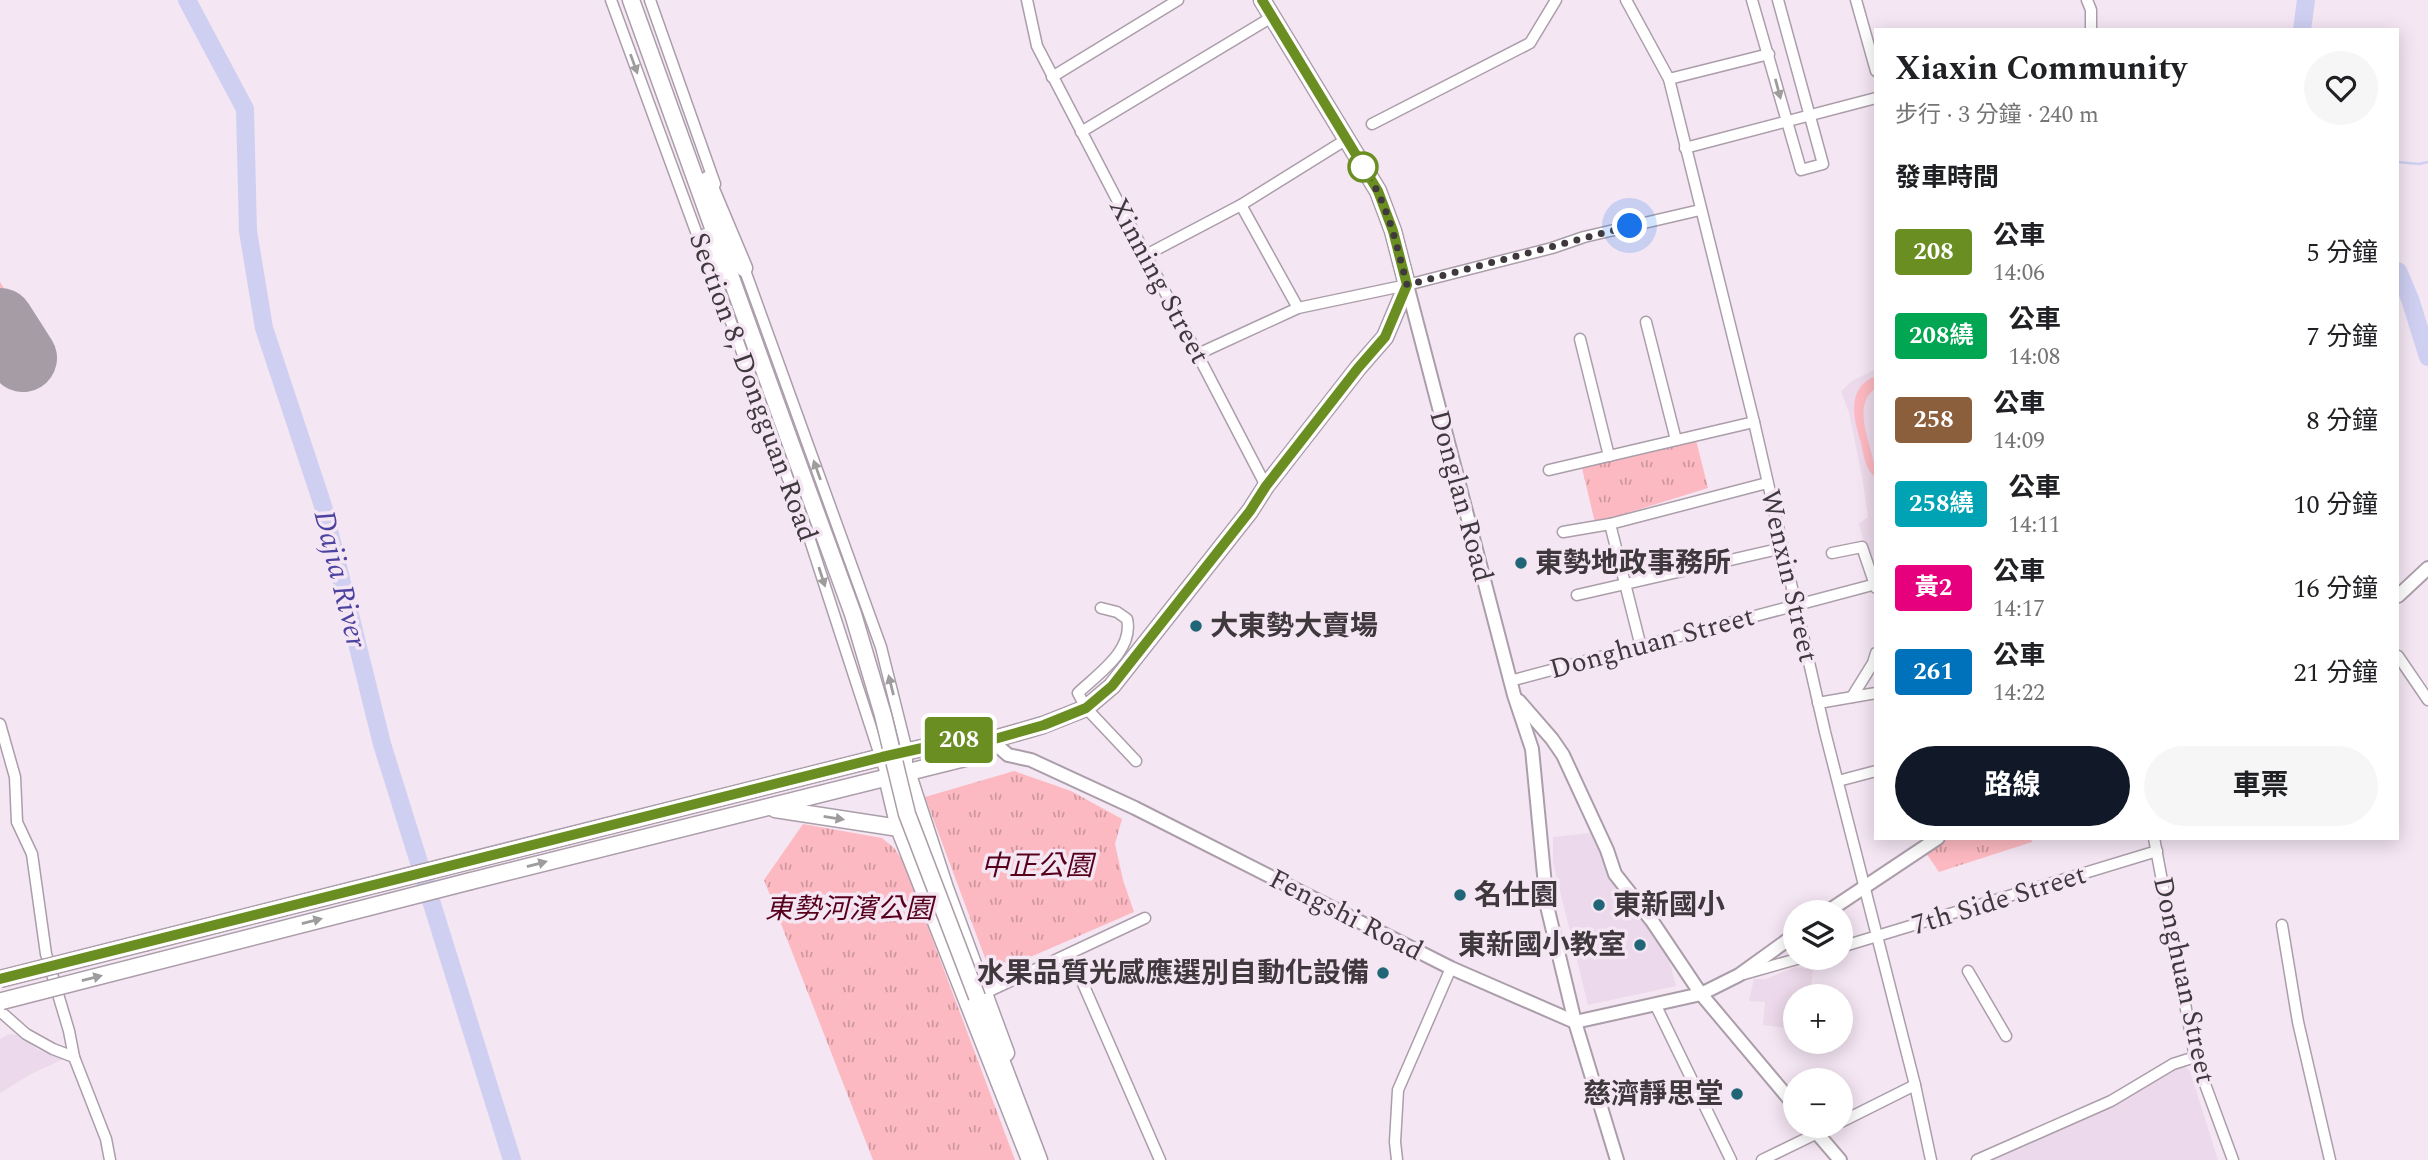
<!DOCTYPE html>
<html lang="zh-TW">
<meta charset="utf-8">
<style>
:root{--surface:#fff;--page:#f6f6f6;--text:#202124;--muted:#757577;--accent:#111827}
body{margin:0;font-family:Spectral,"Noto Sans TC",serif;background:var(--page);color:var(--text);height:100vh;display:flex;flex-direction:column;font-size:26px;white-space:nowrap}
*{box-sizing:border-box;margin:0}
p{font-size:23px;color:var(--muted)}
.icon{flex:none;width:38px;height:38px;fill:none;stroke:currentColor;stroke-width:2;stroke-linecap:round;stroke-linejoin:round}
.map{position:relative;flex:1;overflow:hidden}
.details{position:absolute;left:1874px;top:28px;width:525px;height:812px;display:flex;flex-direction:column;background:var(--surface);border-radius:0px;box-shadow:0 4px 18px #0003}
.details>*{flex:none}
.badge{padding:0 14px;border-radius:5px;font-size:24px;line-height:46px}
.controls{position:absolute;left:1783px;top:900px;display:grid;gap:14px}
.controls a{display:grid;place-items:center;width:70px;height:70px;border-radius:50%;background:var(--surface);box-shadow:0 4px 18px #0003;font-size:35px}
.you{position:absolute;width:35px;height:35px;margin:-18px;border:5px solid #fff;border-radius:50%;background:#1a73e8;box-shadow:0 0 0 10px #1a73e833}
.map>.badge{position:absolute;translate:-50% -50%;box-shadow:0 0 0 4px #fff}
h2{padding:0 21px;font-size:26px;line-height:63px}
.round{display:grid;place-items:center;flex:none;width:74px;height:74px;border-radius:37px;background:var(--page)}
.headline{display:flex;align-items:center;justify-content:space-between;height:119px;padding:0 21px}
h1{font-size:33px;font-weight:700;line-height:52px}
.cta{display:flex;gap:14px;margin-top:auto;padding:14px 21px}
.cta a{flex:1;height:80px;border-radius:42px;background:var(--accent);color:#fff;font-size:28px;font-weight:700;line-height:80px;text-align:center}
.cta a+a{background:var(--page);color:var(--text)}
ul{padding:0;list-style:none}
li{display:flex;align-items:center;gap:21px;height:84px;padding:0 21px}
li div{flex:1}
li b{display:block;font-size:26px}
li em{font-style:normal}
li .badge{min-width:77px;font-weight:700;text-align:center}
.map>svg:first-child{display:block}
.built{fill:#ecd9eb}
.grass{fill:#fdb9c1}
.park{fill:url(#park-tufts)}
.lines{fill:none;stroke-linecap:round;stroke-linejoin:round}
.stream{stroke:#cecff1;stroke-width:2.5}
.river{stroke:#cecff1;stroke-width:18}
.runway{stroke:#a69ca5;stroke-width:68}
.minor-casing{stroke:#ab9eaa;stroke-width:13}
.tertiary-casing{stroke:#ab9eaa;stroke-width:16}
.primary-casing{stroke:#ab9eaa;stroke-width:19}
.trunk-casing{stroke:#ab9eaa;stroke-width:19}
.minor{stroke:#fff;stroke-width:10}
.tertiary{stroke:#fff;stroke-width:12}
.primary{stroke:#fff;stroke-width:16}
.trunk{stroke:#fff;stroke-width:16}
.primary-bridge-casing{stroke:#ab9eaa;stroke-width:19;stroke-linecap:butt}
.trunk-bridge-casing{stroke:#ab9eaa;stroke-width:19;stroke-linecap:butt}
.primary-bridge{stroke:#fff;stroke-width:16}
.trunk-bridge{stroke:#fff;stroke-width:16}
.oneway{fill:#9f9c9e}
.line-casing{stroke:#fff;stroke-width:16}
.line{stroke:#6b8e23;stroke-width:10}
.walk{stroke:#3f393e;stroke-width:7;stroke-dasharray:0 12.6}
.stop-dot{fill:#fff;stroke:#6b8e23;stroke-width:3.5}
.poi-dot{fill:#216677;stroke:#f4e6f3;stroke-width:2.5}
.labels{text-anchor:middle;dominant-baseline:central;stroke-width:7;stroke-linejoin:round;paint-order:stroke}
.street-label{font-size:28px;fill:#3f393e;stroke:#f4e6f3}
.poi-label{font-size:28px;font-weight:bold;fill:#3f393e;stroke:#f4e6f3;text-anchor:start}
.park-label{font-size:28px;font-style:italic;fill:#57001c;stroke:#f4e6f3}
.water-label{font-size:30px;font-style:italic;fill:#4c43a0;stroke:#f4e6f3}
</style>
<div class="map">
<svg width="2428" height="1160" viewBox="0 0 2428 1160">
<defs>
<pattern id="park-tufts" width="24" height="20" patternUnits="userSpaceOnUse" patternTransform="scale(1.75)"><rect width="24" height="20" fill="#fdb9c1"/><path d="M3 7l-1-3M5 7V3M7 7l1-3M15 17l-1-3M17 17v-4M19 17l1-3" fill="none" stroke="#ce979e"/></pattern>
</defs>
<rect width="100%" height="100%" fill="#f4e6f3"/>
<g class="built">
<path d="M1876,369V576L1874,577L1859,524L1868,517L1862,476L1849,413L1841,391L1852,381Z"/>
<path d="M1590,833L1620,887L1650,923L1668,956L1676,986L1588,1005L1553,862V837Z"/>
<path d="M1795,967L1813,970L1810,996H1796L1795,1029L1763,1025L1765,1002L1749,1001L1754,979H1766Z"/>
<path d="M9,1034L19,1035L38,1050L64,1059L31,1074L0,1093V1039Z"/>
<path d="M2184,1066L2190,1071L2218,1160H1986L2174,1068Z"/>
</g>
<g class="grass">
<path d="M0,282L44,353L0,377Z"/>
<path d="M1876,376V388C1848,406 1876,451 1876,478C1865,469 1864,457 1861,443C1854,419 1845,388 1876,376Z"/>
</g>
<g class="park">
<path d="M1696,440L1708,488L1595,523L1582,468Z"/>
<path d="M1014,771L1071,791L1122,819L1115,844L1123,880L1134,912L991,974L925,797Z"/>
<path d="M803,824L882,838L894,848L904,863L1015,1160H873L764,880Z"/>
<path d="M1949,838H2031L2032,842L1939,872L1926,853Z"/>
</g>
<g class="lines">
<path class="stream" d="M2398,162L2419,164L2428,162"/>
<g class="river">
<path d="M187,0L245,109L248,231L264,328L323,506L382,744L512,1160"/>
<path d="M2302,30L2306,0"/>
<path d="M2398,271L2410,299L2428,357"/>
</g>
<path class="runway" d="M0,322L23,358"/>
<defs>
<g id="minor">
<path d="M611,0L702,248"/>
<path d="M650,0L715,184"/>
<path d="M1027,0L1037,46L1266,486"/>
<path d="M1626,0L1669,79L1754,422L1825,732L1915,1085L1931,1160"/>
<path d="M1752,0L1801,170L1823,164L1778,0"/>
<path d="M1856,0L1876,71"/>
<path d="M2087,0L2091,10V30"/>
<path d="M1052,77L1178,0"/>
<path d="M1669,79L1769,54"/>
<path d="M1372,124L1530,43L1556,0"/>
<path d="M1081,132L1272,17"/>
<path d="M1685,148L1876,98"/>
<path d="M1241,205L1298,308"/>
<path d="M1146,255L1241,205L1347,139"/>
<path d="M743,265L881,647L907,751V772"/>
<path d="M715,278L807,531L887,777"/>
<path d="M1646,322L1676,440"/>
<path d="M1580,339L1609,456"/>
<path d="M1198,354L1298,308L1407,285L1552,248L1584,237L1700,210"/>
<path d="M1549,470L1754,422"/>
<path d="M1610,524L1641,647"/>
<path d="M1563,532L1610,524L1767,483"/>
<path d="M1832,553L1862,547L1876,588"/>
<path d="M1577,595L1783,548"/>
<path d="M1101,608L1117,612L1127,619C1134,650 1099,673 1078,693L1086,708L1136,761"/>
<path d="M2398,656L2428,700"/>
<path d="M1510,681L1876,584"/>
<path d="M1852,697L1873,663L1876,653"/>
<path d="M1818,703L1876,693"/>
<path d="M0,724L15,777L17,822L32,854L46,954L69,1031L74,1057"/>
<path d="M1838,781L1876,771"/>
<path d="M2154,838L2195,1057L2233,1160"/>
<path d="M2282,925L2298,1022L2330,1160"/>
<path d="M1841,947L2157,851"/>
<path d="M1070,954L1160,1160"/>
<path d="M1968,971L2006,1036"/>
<path d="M1744,974L1804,957"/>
<path d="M985,993L1145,918"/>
<path d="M1656,1006L1731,1160"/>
<path d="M0,1011L26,1034L53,1049L74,1057L106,1139L110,1160"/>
<path d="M1841,1122L1915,1085"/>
<path d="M1397,1160L1395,1142L1398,1090L1451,968"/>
<path d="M1762,1160L1834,1125"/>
<path d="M1977,1160L2111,1101L2173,1064L2195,1057"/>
</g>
<g id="tertiary">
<path d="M1407,285L1514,695L1532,749L1547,906L1575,1022L1617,1160"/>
<path d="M2398,596L2428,568"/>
<path d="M1519,701L1552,739L1563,755L1607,850L1615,874L1652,921L1701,994L1796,1107"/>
<path d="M991,740L1008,755L1031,760L1135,808L1451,968L1575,1022"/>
<path d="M1827,912L1938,838"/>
<path d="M1575,1022L1701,994L1739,975L1796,934"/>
<path d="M1810,1125L1840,1160"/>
</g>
<g id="primary">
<path d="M907,772L945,888L1006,1053"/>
<path d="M887,777L899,828L1030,1160"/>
<path d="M775,809L899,828"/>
<path d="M471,881L965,758L991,740"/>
<path d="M147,942L882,757L958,740H991L1043,725L1086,708L1112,686L1250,511L1266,486L1358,368L1385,337L1407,285L1393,231L1378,191L1262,0"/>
</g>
<g id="trunk">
<path d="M631,0L788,436"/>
<path d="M707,180L744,268"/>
<path d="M706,237L711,253L716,282"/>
<path d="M977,997L1039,1160"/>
</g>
</defs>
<use href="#minor" class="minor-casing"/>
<use href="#tertiary" class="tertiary-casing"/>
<use href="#primary" class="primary-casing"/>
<use href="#trunk" class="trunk-casing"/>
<use href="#minor" class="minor"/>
<use href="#tertiary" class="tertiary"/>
<use href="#primary" class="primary"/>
<use href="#trunk" class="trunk"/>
<defs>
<g id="primary-bridge">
<path d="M0,979L147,942"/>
<path d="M2,1001L471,881"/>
</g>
<path id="trunk-bridge" d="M788,436L853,614L883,715L907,814L977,997"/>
</defs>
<use href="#primary-bridge" class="primary-bridge-casing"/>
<use href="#trunk-bridge" class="trunk-bridge-casing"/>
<use href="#primary-bridge" class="primary-bridge"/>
<use href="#trunk-bridge" class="trunk-bridge"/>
</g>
<defs><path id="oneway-solid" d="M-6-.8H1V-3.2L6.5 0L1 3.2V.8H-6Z" transform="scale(1.75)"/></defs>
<g class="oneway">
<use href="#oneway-solid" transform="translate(634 64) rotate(70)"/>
<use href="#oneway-solid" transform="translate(1778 89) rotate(75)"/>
<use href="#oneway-solid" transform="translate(817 470) rotate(-110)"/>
<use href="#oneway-solid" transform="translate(822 577) rotate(72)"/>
<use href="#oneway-solid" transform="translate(891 685) rotate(-104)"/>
<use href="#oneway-solid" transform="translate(834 818) rotate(9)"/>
<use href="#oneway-solid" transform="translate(537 864) rotate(-15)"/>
<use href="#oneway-solid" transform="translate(312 921) rotate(-14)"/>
<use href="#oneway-solid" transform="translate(92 978) rotate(-14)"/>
</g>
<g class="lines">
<defs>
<path id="line" d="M0,979L882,757L958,740H991L1044,725L1086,708L1112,686L1250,511L1266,486L1358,368L1385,337L1407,285L1393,231L1378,191L1262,0"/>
</defs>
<use href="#line" class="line-casing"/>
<use href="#line" class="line"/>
<path class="walk" d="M1363,167C1388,203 1396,243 1407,285L1630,226"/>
</g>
<circle class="stop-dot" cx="1363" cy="167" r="14"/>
<g class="poi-dot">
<circle cx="1521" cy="563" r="7"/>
<circle cx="1196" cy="626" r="7"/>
<circle cx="1460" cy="895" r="7"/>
<circle cx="1599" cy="905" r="7"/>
<circle cx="1640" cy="945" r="7"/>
<circle cx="1383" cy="973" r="7"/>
<circle cx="1737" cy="1094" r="7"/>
</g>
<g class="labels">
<g class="street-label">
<text transform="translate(1159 281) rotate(62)">Xinning Street</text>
<text transform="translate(753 387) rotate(70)">Section 8, Dongguan Road</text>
<text transform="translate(1461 496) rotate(75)">Donglan Road</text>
<text transform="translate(1789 576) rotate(77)">Wenxin Street</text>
<text transform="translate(1652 643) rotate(-15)">Donghuan Street</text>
<text transform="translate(1999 900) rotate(-17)">7th Side Street</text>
<text transform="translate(1346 915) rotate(27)">Fengshi Road</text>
<text transform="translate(2184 980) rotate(78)">Donghuan Street</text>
</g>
<g class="poi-label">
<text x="1535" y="563">東勢地政事務所</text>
<text x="1210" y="626">大東勢大賣場</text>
<text x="1474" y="895">名仕園</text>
<text x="1613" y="905">東新國小</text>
<text x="1626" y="945" text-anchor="end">東新國小教室</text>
<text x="1369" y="973" text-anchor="end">水果品質光感應選別自動化設備</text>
<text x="1723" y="1094" text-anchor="end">慈濟靜思堂</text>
</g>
<g class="park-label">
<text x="1037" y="866">中正公園</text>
<text x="849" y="909">東勢河濱公園</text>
</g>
<g class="water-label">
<text transform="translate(340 579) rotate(76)">Dajia River</text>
</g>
</g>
</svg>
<div class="controls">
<a><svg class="icon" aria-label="layers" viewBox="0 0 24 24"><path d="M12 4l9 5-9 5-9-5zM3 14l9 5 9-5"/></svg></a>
<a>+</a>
<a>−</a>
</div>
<div class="you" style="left:1630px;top:226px"></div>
<b class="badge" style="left:959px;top:740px;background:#6b8e23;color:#fff">208</b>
<section class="details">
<div class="headline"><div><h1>Xiaxin Community</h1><p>步行 · 3 分鐘 · 240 m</p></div><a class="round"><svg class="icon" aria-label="heart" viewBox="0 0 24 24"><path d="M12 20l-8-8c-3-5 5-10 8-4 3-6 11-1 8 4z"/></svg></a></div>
<h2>發車時間</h2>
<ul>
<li><span class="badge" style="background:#6b8e23;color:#fff">208</span><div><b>公車</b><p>14:06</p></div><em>5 分鐘</em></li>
<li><span class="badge" style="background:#00a651;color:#fff">208繞</span><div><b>公車</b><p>14:08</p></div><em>7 分鐘</em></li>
<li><span class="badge" style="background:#8b5e3c;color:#fff">258</span><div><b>公車</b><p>14:09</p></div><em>8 分鐘</em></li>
<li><span class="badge" style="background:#00a3b4;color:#fff">258繞</span><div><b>公車</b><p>14:11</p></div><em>10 分鐘</em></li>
<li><span class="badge" style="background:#e6007e;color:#fff">黃2</span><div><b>公車</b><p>14:17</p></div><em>16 分鐘</em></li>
<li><span class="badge" style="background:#0072bc;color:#fff">261</span><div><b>公車</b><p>14:22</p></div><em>21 分鐘</em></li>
</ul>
<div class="cta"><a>路線</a><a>車票</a></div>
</section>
</div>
